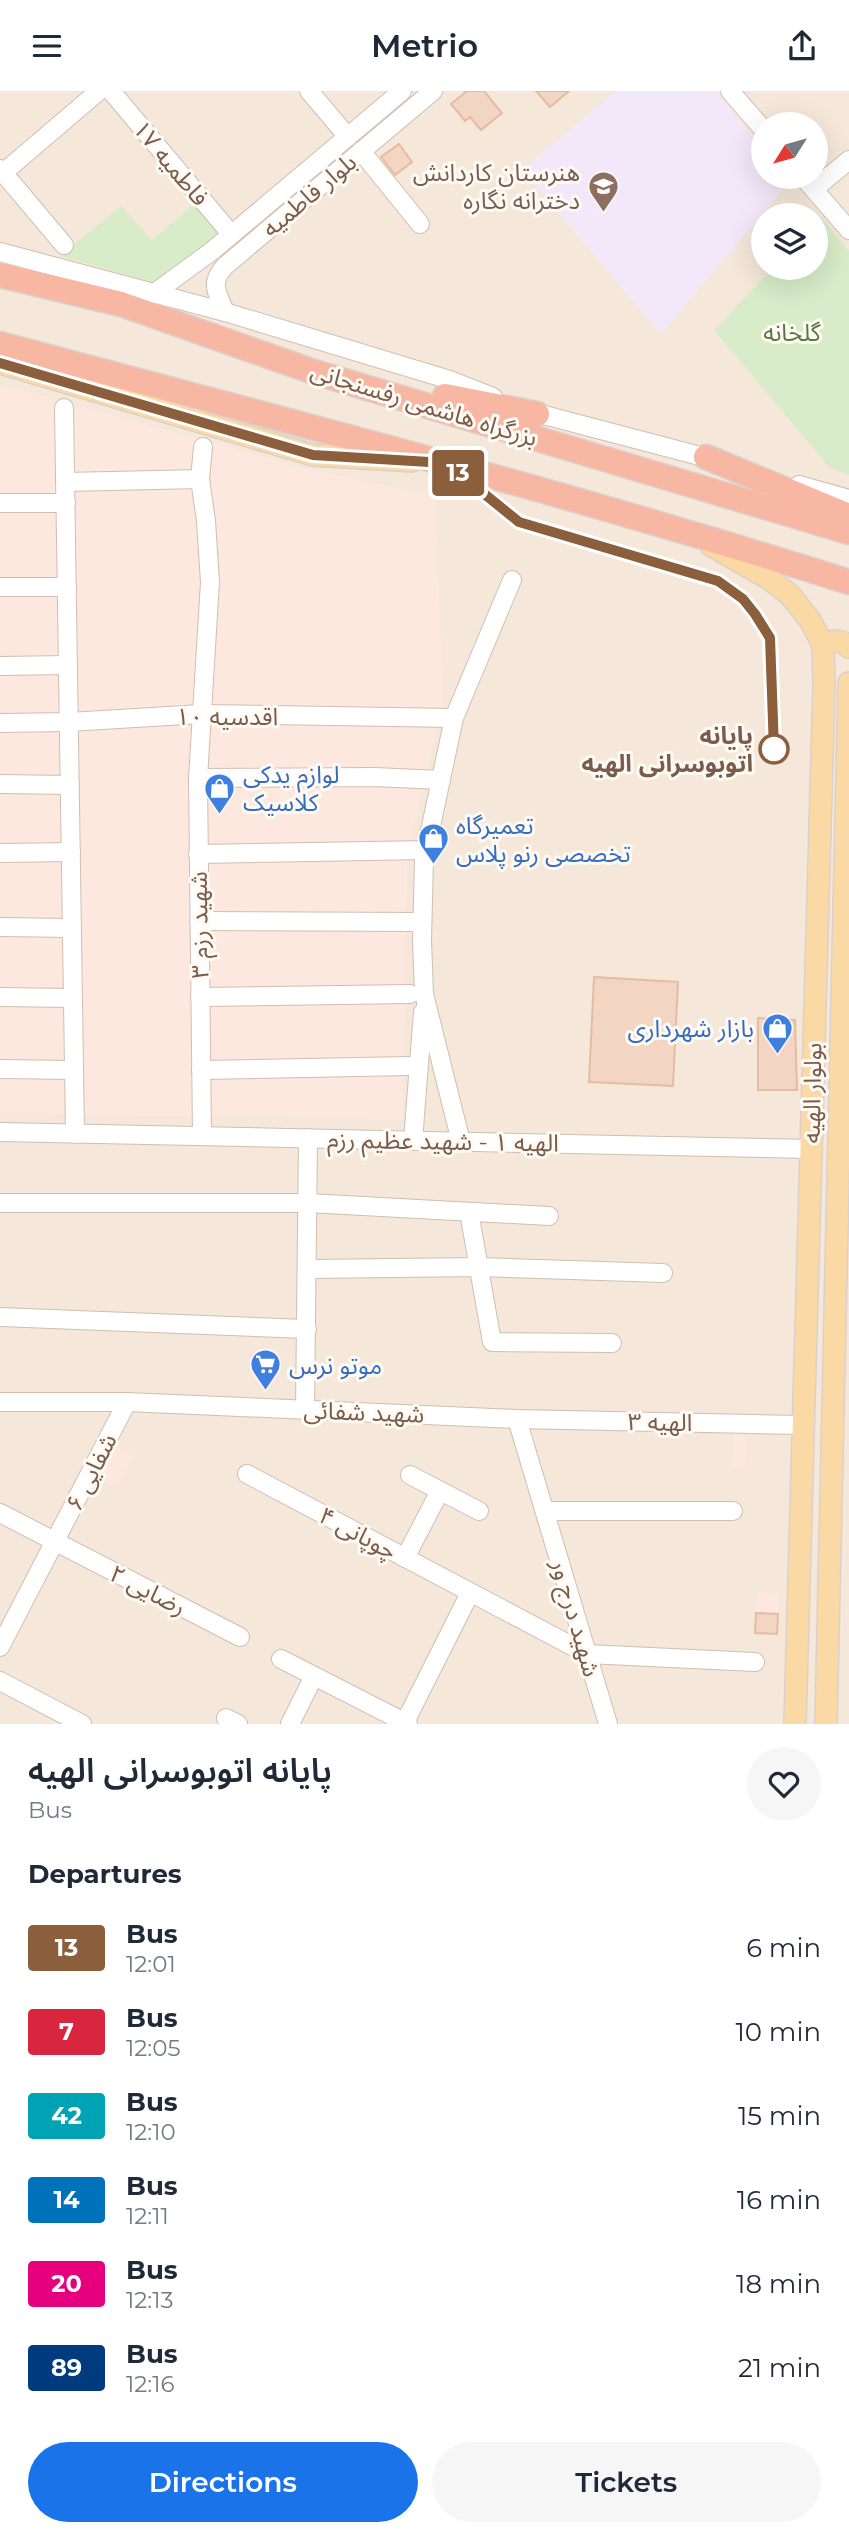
<!DOCTYPE html>
<meta charset="utf-8">
<style>
:root{--surface:#fff;--page:#f6f6f7;--text:#1f2937;--muted:#747a83;--accent:#1a73e8}
body{margin:0;font-family:Montserrat,"Noto Sans Arabic",sans-serif;background:var(--page);color:var(--text);height:100vh;display:flex;flex-direction:column;font-size:26px;white-space:nowrap}
*{box-sizing:border-box;margin:0}
p{font-size:23px;color:var(--muted)}
.icon{flex:none;width:38px;height:38px;fill:none;stroke:currentColor;stroke-width:2;stroke-linecap:round;stroke-linejoin:round}
.map{position:relative;height:1633px;overflow:hidden}
.details{display:flex;flex-direction:column;background:var(--surface);flex:1}
.details>*{flex:none}
.badge{padding:0 14px;border-radius:5px;font-size:24px;line-height:46px}
.needle{width:46px;rotate:233deg}
.tools{position:absolute;left:751px;top:21px;display:grid;gap:14px}
.tools a{display:grid;place-items:center;width:77px;height:77px;border-radius:50%;background:var(--surface);box-shadow:0 7px 28px #0002;font-size:35px}
.map>.badge{position:absolute;translate:-50% -50%;box-shadow:0 0 0 4px #fff}
h2{padding:0 28px;font-size:26px;line-height:63px}
.round{display:grid;place-items:center;flex:none;width:74px;height:74px;border-radius:37px;background:var(--page)}
.head{display:flex;align-items:center;justify-content:space-between;height:119px;padding:0 28px}
h1{font-size:33px;font-weight:600;line-height:52px}
.action{display:flex;gap:14px;margin-top:auto;padding:14px 28px}
.action a{flex:1;height:80px;border-radius:42px;background:var(--accent);color:#fff;font-size:28px;font-weight:600;line-height:80px;text-align:center}
.action a+a{background:var(--page);color:var(--text)}
ul{padding:0;list-style:none}
li{display:flex;align-items:center;gap:21px;height:84px;padding:0 28px}
li div{flex:1}
li b{display:block;font-size:26px}
li em{font-style:normal}
li .badge{min-width:77px;font-weight:700;text-align:center}
header{display:flex;justify-content:space-between;align-items:center;height:91px;padding:0 28px;background:var(--surface);font-size:32px;font-weight:600}
.map>svg:first-child{display:block}
.residential{fill:#f5e8da;fill-rule:evenodd}
.commercial{fill:#fde8e0}
.education{fill:#f3e8fa}
.green{fill:#d8ecc9}
.building{fill:#f3d5c3;stroke:#e6bba3;stroke-width:2}
.lines{fill:none;stroke-linecap:round;stroke-linejoin:round}
.minor-casing{stroke:#d1beb0;stroke-width:20}
.major-casing{stroke:#dad1cd;stroke-width:24}
.highway-casing{stroke:#dad1cd;stroke-width:27}
.minor{stroke:#fff;stroke-width:18}
.major{stroke:#fbd9a5;stroke-width:21}
.highway{stroke:#f7b7a3;stroke-width:24}
.line-casing{stroke:#fff;stroke-width:16}
.line{stroke:#8b5e3c;stroke-width:10}
.stop-dot{fill:#fff;stroke:#8b5e3c;stroke-width:3.5}
.labels{text-anchor:middle;dominant-baseline:central;stroke-width:6;stroke-linejoin:round;paint-order:stroke}
.street-label{font-size:24px;fill:#7a5c4d;stroke:#fffaf3}
.education-label{font-size:24px;fill:#785e54;stroke:#fffaf3;text-anchor:end}
.park-label{font-size:24px;fill:#537a41;stroke:#fffaf3}
.stop-label{font-size:24px;font-weight:bold;fill:#7a5c4d;stroke:#fffaf3;text-anchor:end}
.shop-label{font-size:24px;fill:#366cbe;stroke:#fffaf3;text-anchor:start}
</style>
<header><svg class="icon" aria-label="menu" viewBox="0 0 24 24"><path d="M4 6h16M4 12h16M4 18h16"/></svg>Metrio<svg class="icon" aria-label="share" viewBox="0 0 24 24"><path d="M12 15V3M7 8l5-5 5 5M5 13v7h14v-7"/></svg></header>
<div class="map">
<svg width="849" height="1633" viewBox="0 0 849 1633">
<rect width="100%" height="100%" fill="#fdf6ec"/>
<path class="residential" d="M0,0H849V1633H0ZM763,33H816V86H763ZM763,124H816V177H763Z"/>
<g class="commercial">
<path d="M0,293L304,377L435,405L443,612L407,764L403,1029L0,1022Z"/>
<path d="M734,1343L747,1345L745,1376L742,1378L732,1377Z"/>
<path d="M113,1354L133,1364L117,1396L97,1387Z"/>
<path d="M757,1501L778,1502V1523L756,1522Z"/>
</g>
<path class="education" d="M616,0H715L763,58V86H785L789,91L661,243L522,79Z"/>
<g class="green">
<path d="M195,113L219,143L155,192L60,165L121,115L152,149Z"/>
<path d="M821,126L849,160V384L830,377L714,239L773,177H816V132Z"/>
</g>
<g class="building">
<path d="M467,0H484L502,22L481,39L470,26L465,30L451,13Z"/>
<path d="M536,0H569L550,16Z"/>
<path d="M399,53L412,71L395,84L381,66Z"/>
<path d="M594,886L678,891L673,995L589,991Z"/>
<path d="M758,927L795,929L797,999H758Z"/>
<path d="M756,1522L778,1523L777,1543L755,1542Z"/>
</g>
<g class="lines">
<defs>
<g id="minor">
<path d="M111,0L231,143"/>
<path d="M309,0L348,46"/>
<path d="M730,0L763,38"/>
<path d="M361,60L420,133"/>
<path d="M0,78L64,154"/>
<path d="M3,82L99,0"/>
<path d="M803,86L849,139"/>
<path d="M814,98L849,69"/>
<path d="M0,161L225,221L450,289L493,306"/>
<path d="M153,203L212,160L402,0"/>
<path d="M225,221C217,201 209,193 225,175L433,0"/>
<path d="M64,317L75,1043"/>
<path d="M529,320L715,369"/>
<path d="M65,391L200,388"/>
<path d="M799,394L849,408"/>
<path d="M0,412H66"/>
<path d="M0,496H67"/>
<path d="M0,575L68,574"/>
<path d="M0,632L69,631L201,623L454,627"/>
<path d="M198,687L374,686L441,689"/>
<path d="M0,693L70,694"/>
<path d="M0,762L71,761"/>
<path d="M198,763L426,759"/>
<path d="M199,830L422,831"/>
<path d="M0,836L72,837"/>
<path d="M0,906L73,907"/>
<path d="M200,906L410,903"/>
<path d="M0,978L74,979"/>
<path d="M201,979L409,975"/>
<path d="M0,1041L811,1058"/>
<path d="M202,1045L198,687L210,491L206,430L200,388L203,356"/>
<path d="M413,1050L423,921"/>
<path d="M461,1051L424,903L422,849L424,768L454,627L512,489"/>
<path d="M0,1112H308L549,1125"/>
<path d="M469,1121L492,1251L612,1252"/>
<path d="M307,1178L479,1176L663,1182"/>
<path d="M0,1226L307,1238"/>
<path d="M0,1311H127L517,1328L802,1334"/>
<path d="M305,1319L308,1047"/>
<path d="M517,1328L608,1633"/>
<path d="M247,1383L587,1563L755,1571"/>
<path d="M410,1384L479,1420"/>
<path d="M545,1420H733"/>
<path d="M0,1422L240,1546"/>
<path d="M405,1467L440,1400"/>
<path d="M0,1556L127,1311"/>
<path d="M281,1568L408,1633"/>
<path d="M0,1590L82,1633"/>
<path d="M226,1627L238,1633"/>
<path d="M290,1633L314,1585"/>
<path d="M404,1633L470,1502"/>
</g>
<g id="major">
<path d="M0,272L313,364L412,370"/>
<path d="M712,455L768,487L789,503L810,529L823,554L824,594L795,1633"/>
<path d="M823,554C832,549 841,548 849,556"/>
<path d="M826,1633L849,592"/>
</g>
<g id="highway">
<path d="M0,184L121,213L314,281L849,441"/>
<path d="M0,253C284,329 569,402 849,491"/>
<path d="M445,305L537,323"/>
<path d="M706,366L849,425"/>
</g>
</defs>
<use href="#minor" class="minor-casing"/>
<use href="#major" class="major-casing"/>
<use href="#highway" class="highway-casing"/>
<use href="#minor" class="minor"/>
<use href="#major" class="major"/>
<use href="#highway" class="highway"/>
</g>
<g class="lines">
<defs>
<path id="line" d="M0,272L313,364L446,372L519,431L718,490L743,508L755,523L770,547L774,658"/>
</defs>
<use href="#line" class="line-casing"/>
<use href="#line" class="line"/>
</g>
<defs>
<symbol id="school-pin" viewBox="-11 -11 22 30"><path d="M0 17L-7.5 6A9.5 9.5 0 1 1 7.5 6Z" fill="#8d6e63" stroke="#fffaf3"/><path d="M0-5L7-2L0 1L-7-2ZM-4 1L0 2.5L4 1V4Q0 6-4 4Z" fill="#fff"/></symbol>
<symbol id="shop-pin" viewBox="-11 -11 22 30"><path d="M0 17L-7.5 6A9.5 9.5 0 1 1 7.5 6Z" fill="#3f7fe0" stroke="#fffaf3"/><path d="M-5-2.5h2.3a2.7 3.5 0 0 1 5.4 0H5L5.5 6h-11ZM-1.5-2.5h3a1.5 2.3 0 0 0-3 0Z" fill="#fff"/></symbol>
<symbol id="supermarket-pin" viewBox="-11 -11 22 30"><path d="M0 17L-7.5 6A9.5 9.5 0 1 1 7.5 6Z" fill="#3f7fe0" stroke="#fffaf3"/><path d="M-6-5.5h2.5l.6 2H6L4.5 2H-2.5L-4.4-4H-6ZM-1.5 3.2a1.3 1.3 0 1 0 .1 0ZM3 3.2a1.3 1.3 0 1 0 .1 0Z" fill="#fff"/></symbol>
</defs>
<g fill-rule="evenodd">
<use href="#school-pin" x="586" y="78" width="35" height="47"/>
<use href="#shop-pin" x="202" y="680" width="35" height="47"/>
<use href="#shop-pin" x="416" y="730" width="35" height="47"/>
<use href="#shop-pin" x="760" y="920" width="35" height="47"/>
<use href="#supermarket-pin" x="248" y="1256" width="35" height="47"/>
</g>
<circle class="stop-dot" cx="774" cy="658" r="14"/>
<g class="labels">
<g class="street-label">
<text transform="translate(171 72) rotate(50)">فاطمیه ۱۷</text>
<text transform="translate(309 104) rotate(-40)">بلوار فاطمیه</text>
<text transform="translate(424 313) rotate(17)">بزرگراه هاشمی رفسنجانی</text>
<text x="227" y="625">اقدسیه ۱۰</text>
<text transform="translate(199 834) rotate(-91)">شهید رزم ۳</text>
<text transform="translate(812 1002) rotate(-89)">بولوار الهیه</text>
<text transform="translate(443 1050) rotate(1)">الهیه ۱ - شهید عظیم رزم</text>
<text transform="translate(364 1321) rotate(2)">شهید شفائی</text>
<text transform="translate(660 1331) rotate(1)">الهیه ۳</text>
<text transform="translate(91 1381) rotate(-63)">شفایی ۶</text>
<text transform="translate(358 1442) rotate(28)">چوپانی ۴</text>
<text transform="translate(148 1499) rotate(27)">رضایی ۲</text>
<text transform="translate(576 1527) rotate(74)">شهید درج ور</text>
</g>
<g class="education-label">
<text x="580" y="81">هنرستان کاردانش<tspan x="580" dy="28">دخترانه نگاره</tspan></text>
</g>
<g class="park-label">
<text x="792" y="241">گلخانه</text>
</g>
<g class="stop-label">
<text x="753" y="644">پایانه<tspan x="753" dy="28">اتوبوسرانی الهیه</tspan></text>
</g>
<g class="shop-label">
<text x="243" y="683">لوازم یدکی<tspan x="243" dy="28">کلاسیک</tspan></text>
<text x="456" y="734">تعمیرگاه<tspan x="456" dy="28">تخصصی رنو پلاس</tspan></text>
<text x="754" y="937" text-anchor="end">بازار شهرداری</text>
<text x="289" y="1274">موتو نرس</text>
</g>
</g>
</svg>
<div class="tools">
<a><svg class="needle" viewBox="-14 -14 28 28"><path d="M0-13l5 13h-10z" fill="#e53935"/><path d="M0 13l5-13h-10z" fill="#747a83"/></svg></a>
<a><svg class="icon" aria-label="layers" viewBox="0 0 24 24"><path d="M12 4l9 5-9 5-9-5zM3 14l9 5 9-5"/></svg></a>
</div>
<b class="badge" style="left:458px;top:382px;background:#8b5e3c;color:#fff">13</b>
</div>
<section class="details">
<div class="head"><div><h1>پایانه اتوبوسرانی الهیه</h1><p>Bus</p></div><a class="round"><svg class="icon" aria-label="heart" viewBox="0 0 24 24"><path d="M12 20l-8-8c-3-5 5-10 8-4 3-6 11-1 8 4z"/></svg></a></div>
<h2>Departures</h2>
<ul>
<li><span class="badge" style="background:#8b5e3c;color:#fff">13</span><div><b>Bus</b><p>12:01</p></div><em>6 min</em></li>
<li><span class="badge" style="background:#d7263d;color:#fff">7</span><div><b>Bus</b><p>12:05</p></div><em>10 min</em></li>
<li><span class="badge" style="background:#00a3b4;color:#fff">42</span><div><b>Bus</b><p>12:10</p></div><em>15 min</em></li>
<li><span class="badge" style="background:#0072bc;color:#fff">14</span><div><b>Bus</b><p>12:11</p></div><em>16 min</em></li>
<li><span class="badge" style="background:#e6007e;color:#fff">20</span><div><b>Bus</b><p>12:13</p></div><em>18 min</em></li>
<li><span class="badge" style="background:#003b80;color:#fff">89</span><div><b>Bus</b><p>12:16</p></div><em>21 min</em></li>
</ul>
<div class="action"><a>Directions</a><a>Tickets</a></div>
</section>
